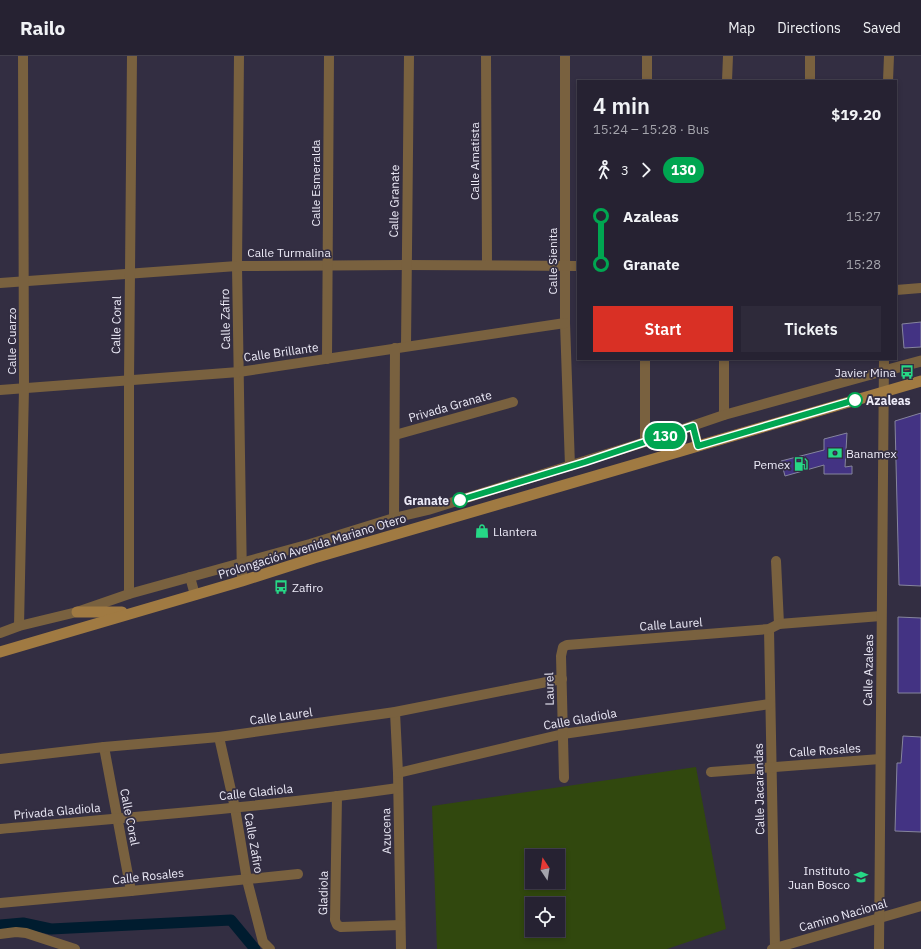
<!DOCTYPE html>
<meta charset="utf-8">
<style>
:root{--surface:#262232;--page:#2e2a3a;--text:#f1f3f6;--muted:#a4a4ac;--line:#423f4d;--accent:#d93025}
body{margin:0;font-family:"IBM Plex Sans",sans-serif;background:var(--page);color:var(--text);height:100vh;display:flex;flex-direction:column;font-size:15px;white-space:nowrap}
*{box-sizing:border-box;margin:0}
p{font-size:13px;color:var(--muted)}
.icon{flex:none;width:22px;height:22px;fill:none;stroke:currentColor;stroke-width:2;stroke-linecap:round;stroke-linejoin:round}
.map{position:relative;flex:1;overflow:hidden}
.panel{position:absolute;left:577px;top:24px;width:320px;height:280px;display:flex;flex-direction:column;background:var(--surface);border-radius:0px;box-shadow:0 2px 6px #0003,0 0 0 1px var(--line)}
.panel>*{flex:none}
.badge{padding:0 8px;border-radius:13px;font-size:14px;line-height:26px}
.needle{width:26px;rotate:348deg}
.fabs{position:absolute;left:525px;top:793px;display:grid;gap:8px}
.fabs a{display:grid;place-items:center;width:40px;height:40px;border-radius:0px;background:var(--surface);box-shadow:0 2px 6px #0003,0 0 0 1px var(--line);font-size:20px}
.map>.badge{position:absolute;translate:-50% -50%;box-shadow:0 0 0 2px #fff}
.legs{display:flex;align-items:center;gap:6px;height:44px;padding:0 16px;font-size:13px}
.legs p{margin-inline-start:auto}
.summary{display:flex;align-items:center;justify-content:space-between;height:68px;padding:0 16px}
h1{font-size:22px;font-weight:600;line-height:30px}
.button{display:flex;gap:8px;margin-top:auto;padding:8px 16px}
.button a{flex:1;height:46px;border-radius:0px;background:var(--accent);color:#fff;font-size:16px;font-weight:600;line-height:46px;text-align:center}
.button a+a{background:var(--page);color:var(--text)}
ul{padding:0 16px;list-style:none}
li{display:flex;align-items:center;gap:14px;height:48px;font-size:15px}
li i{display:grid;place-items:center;width:6px;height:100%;margin:0 5px;background:currentColor}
li i::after{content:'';width:10px;height:10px;margin:-5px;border:3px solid;border-radius:50%;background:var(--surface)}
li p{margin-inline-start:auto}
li:first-child i{background:linear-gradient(#0000 50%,currentColor 0)}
li:last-child i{background:linear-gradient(currentColor 50%,#0000 0)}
header{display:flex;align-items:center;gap:24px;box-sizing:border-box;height:56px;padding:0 20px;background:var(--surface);border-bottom:1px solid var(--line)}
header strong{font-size:19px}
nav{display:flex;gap:22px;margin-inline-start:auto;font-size:14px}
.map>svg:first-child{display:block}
.green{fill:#31480e;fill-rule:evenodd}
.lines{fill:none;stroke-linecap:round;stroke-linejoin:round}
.canal{stroke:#001c2f;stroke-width:11}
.building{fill:#433383;stroke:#86859d}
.minor{stroke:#79613f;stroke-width:10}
.tertiary{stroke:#79613f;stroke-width:11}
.secondary{stroke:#a07a42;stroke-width:11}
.line-1-casing{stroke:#fff;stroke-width:9}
.line-1{stroke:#00a651;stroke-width:6}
.stop-1-dot{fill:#fff;stroke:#00a651;stroke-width:2}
.labels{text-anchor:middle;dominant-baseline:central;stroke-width:3.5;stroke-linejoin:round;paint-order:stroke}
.street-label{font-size:12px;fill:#edebf8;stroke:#332e42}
.poi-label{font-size:12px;fill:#edebf8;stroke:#332e42;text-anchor:end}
.stop-label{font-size:12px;font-weight:bold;fill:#edebf8;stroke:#332e42;text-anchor:start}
</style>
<header>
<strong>Railo</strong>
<nav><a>Map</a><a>Directions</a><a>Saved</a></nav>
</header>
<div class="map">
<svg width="921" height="893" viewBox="0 0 921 893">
<rect width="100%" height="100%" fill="#332e42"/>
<path class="green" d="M696,711L726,873L667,893H437L432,750ZM532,800H558V826H532ZM532,848H558V874H532Z"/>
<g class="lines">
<path class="canal" d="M0,869L23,867L51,873L231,864L255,893"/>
</g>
<g class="building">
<path d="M921,266V291L904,292L902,268Z"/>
<path d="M921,357V530L899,529L895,365Z"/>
<path d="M847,377L845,411L852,410V418H824V409L785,420L781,405L824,394V383Z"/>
<path d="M898,561L921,562V637H898Z"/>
<path d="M903,680L921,681V776L895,775L897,707H901Z"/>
</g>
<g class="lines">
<g class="minor">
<path d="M239,0L237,210L242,525"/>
<path d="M486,0L487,209"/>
<path d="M565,0V267L570,410"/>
<path d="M647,25V0"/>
<path d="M727,25L728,0"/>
<path d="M810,25V0"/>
<path d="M888,25L889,0"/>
<path d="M0,227L237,210L406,209L578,210"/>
<path d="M896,234L921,232"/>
<path d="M406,290L409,0"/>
<path d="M327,303L329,0"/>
<path d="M645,303V386"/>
<path d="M0,334L239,316L565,267"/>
<path d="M724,359V303"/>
<path d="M693,370L698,390"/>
<path d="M395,379L513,346"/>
<path d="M394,462L395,292"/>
<path d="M776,505L779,568"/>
<path d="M190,521L195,539"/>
<path d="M129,538V324L132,0"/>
<path d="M19,570L24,332L23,0"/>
<path d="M769,573L775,892"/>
<path d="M0,577L19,570L77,556L129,538L310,488L394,462L428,454L645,386L724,359L884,315"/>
<path d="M395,656L398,717L401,893"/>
<path d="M219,681L235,752L247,824L263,886L270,893"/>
<path d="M104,691L131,835"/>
<path d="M0,703L104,691L219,681L395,656L562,623"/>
<path d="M711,716L880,703"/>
<path d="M398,717L563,678L770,648"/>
<path d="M564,722L561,600L563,591L567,589L769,573L779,568L881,560"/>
<path d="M337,740L335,864L337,869L341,871L400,869"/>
<path d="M0,773C133,761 266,751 398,732"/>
<path d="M0,847L131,835L298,818"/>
<path d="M0,878L16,876L26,877L75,893"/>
<path d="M772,893L921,850"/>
<path d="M879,893L884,303"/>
</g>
<path class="tertiary" d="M884,315L921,305"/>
<g class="secondary">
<path d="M77,556H122"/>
<path d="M0,596L242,525L314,502L921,325"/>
</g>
</g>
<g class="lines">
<defs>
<path id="line-1" d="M460,444L585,406L693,370L698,390L855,344"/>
</defs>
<use href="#line-1" class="line-1-casing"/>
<use href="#line-1" class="line-1"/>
</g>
<defs>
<symbol id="bus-bare" viewBox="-9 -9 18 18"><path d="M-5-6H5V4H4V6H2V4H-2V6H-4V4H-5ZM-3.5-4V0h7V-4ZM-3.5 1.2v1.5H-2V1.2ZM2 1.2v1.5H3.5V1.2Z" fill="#26d886" stroke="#332e42" stroke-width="2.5" paint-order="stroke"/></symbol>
<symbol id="bank-bare" viewBox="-9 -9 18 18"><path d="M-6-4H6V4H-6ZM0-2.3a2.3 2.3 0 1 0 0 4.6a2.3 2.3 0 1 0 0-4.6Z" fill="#26d886" stroke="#332e42" stroke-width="2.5" paint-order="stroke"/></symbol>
<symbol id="fuel-bare" viewBox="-9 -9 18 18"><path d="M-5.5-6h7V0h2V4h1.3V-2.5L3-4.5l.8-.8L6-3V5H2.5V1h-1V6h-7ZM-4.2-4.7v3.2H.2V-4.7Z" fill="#26d886" stroke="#332e42" stroke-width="2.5" paint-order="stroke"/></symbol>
<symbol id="shop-bare" viewBox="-9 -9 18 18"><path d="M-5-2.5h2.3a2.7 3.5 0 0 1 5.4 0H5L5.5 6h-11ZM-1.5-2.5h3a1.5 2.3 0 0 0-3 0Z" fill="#26d886" stroke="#332e42" stroke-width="2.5" paint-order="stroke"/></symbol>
<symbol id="school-bare" viewBox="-9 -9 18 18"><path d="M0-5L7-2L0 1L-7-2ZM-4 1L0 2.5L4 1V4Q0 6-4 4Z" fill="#26d886" stroke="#332e42" stroke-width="2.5" paint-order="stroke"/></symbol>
</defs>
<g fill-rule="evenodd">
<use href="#bus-bare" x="897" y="306" width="20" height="20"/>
<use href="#bank-bare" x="825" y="387" width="20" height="20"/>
<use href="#fuel-bare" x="791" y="398" width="20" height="20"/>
<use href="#shop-bare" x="472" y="465" width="20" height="20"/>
<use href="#bus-bare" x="271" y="521" width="20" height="20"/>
<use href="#school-bare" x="851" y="811" width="20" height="20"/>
</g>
<g class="stop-1-dot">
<circle cx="855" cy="344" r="7"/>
<circle cx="460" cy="444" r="7"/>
</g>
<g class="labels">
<g class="street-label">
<text transform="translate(474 105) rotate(-90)">Calle Amatista</text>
<text transform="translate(315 127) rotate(-90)">Calle Esmeralda</text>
<text transform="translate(394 145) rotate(-89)">Calle Granate</text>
<text x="289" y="196">Calle Turmalina</text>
<text transform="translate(552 205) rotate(-90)">Calle Sienita</text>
<text transform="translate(225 263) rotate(-91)">Calle Zafiro</text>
<text transform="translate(116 269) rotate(-89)">Calle Coral</text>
<text transform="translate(11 285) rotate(-90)">Calle Cuarzo</text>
<text transform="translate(281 296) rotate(-8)">Calle Brillante</text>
<text transform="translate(450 350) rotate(-16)">Privada Granate</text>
<text transform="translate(312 490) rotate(-17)">Prolongación Avenida Mariano Otero</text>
<text transform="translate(671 568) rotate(-4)">Calle Laurel</text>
<text transform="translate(868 614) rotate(-89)">Calle Azaleas</text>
<text transform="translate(549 633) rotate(-91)">Laurel</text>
<text transform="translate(281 660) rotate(-8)">Calle Laurel</text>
<text transform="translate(580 663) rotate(-10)">Calle Gladiola</text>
<text transform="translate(825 694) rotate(-4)">Calle Rosales</text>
<text transform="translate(759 733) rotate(-91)">Calle Jacarandas</text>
<text transform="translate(256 736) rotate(-6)">Calle Gladiola</text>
<text transform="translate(57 755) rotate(-5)">Privada Gladiola</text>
<text transform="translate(130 761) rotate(79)">Calle Coral</text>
<text transform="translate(386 775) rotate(-91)">Azucena</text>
<text transform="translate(254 787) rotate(80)">Calle Zafiro</text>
<text transform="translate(148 820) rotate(-6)">Calle Rosales</text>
<text transform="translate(323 837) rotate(-89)">Gladiola</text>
<text transform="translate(843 859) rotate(-16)">Camino Nacional</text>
</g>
<g class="poi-label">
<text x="896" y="316">Javier Mina</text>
<text x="846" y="397" text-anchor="start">Banamex</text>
<text x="790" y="408">Pemex</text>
<text x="493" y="475" text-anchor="start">Llantera</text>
<text x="292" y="531" text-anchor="start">Zafiro</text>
<text x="850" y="814">Instituto<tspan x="850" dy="14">Juan Bosco</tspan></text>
</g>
<g class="stop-label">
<text x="866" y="344">Azaleas</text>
<text x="449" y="444" text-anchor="end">Granate</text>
</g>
</g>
</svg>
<div class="fabs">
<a><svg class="needle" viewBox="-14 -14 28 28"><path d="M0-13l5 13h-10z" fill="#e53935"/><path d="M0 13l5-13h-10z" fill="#a4a4ac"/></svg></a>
<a><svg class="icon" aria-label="locate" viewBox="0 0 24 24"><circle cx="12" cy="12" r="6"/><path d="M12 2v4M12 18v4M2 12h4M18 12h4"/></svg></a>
</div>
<b class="badge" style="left:665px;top:380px;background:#00a651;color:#fff">130</b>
<section class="panel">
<div class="summary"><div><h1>4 min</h1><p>15:24 – 15:28 · Bus</p></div><b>$19.20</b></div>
<div class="legs"><svg class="icon" aria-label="walk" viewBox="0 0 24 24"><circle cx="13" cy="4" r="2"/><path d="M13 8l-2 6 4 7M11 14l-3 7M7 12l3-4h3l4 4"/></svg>3<svg class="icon" aria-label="forward" viewBox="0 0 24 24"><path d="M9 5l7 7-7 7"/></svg><b class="badge" style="background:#00a651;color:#fff">130</b></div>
<ul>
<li><i style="color:#00a651"></i><b>Azaleas</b><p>15:27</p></li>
<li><i style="color:#00a651"></i><b>Granate</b><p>15:28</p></li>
</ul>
<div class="button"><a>Start</a><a>Tickets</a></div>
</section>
</div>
